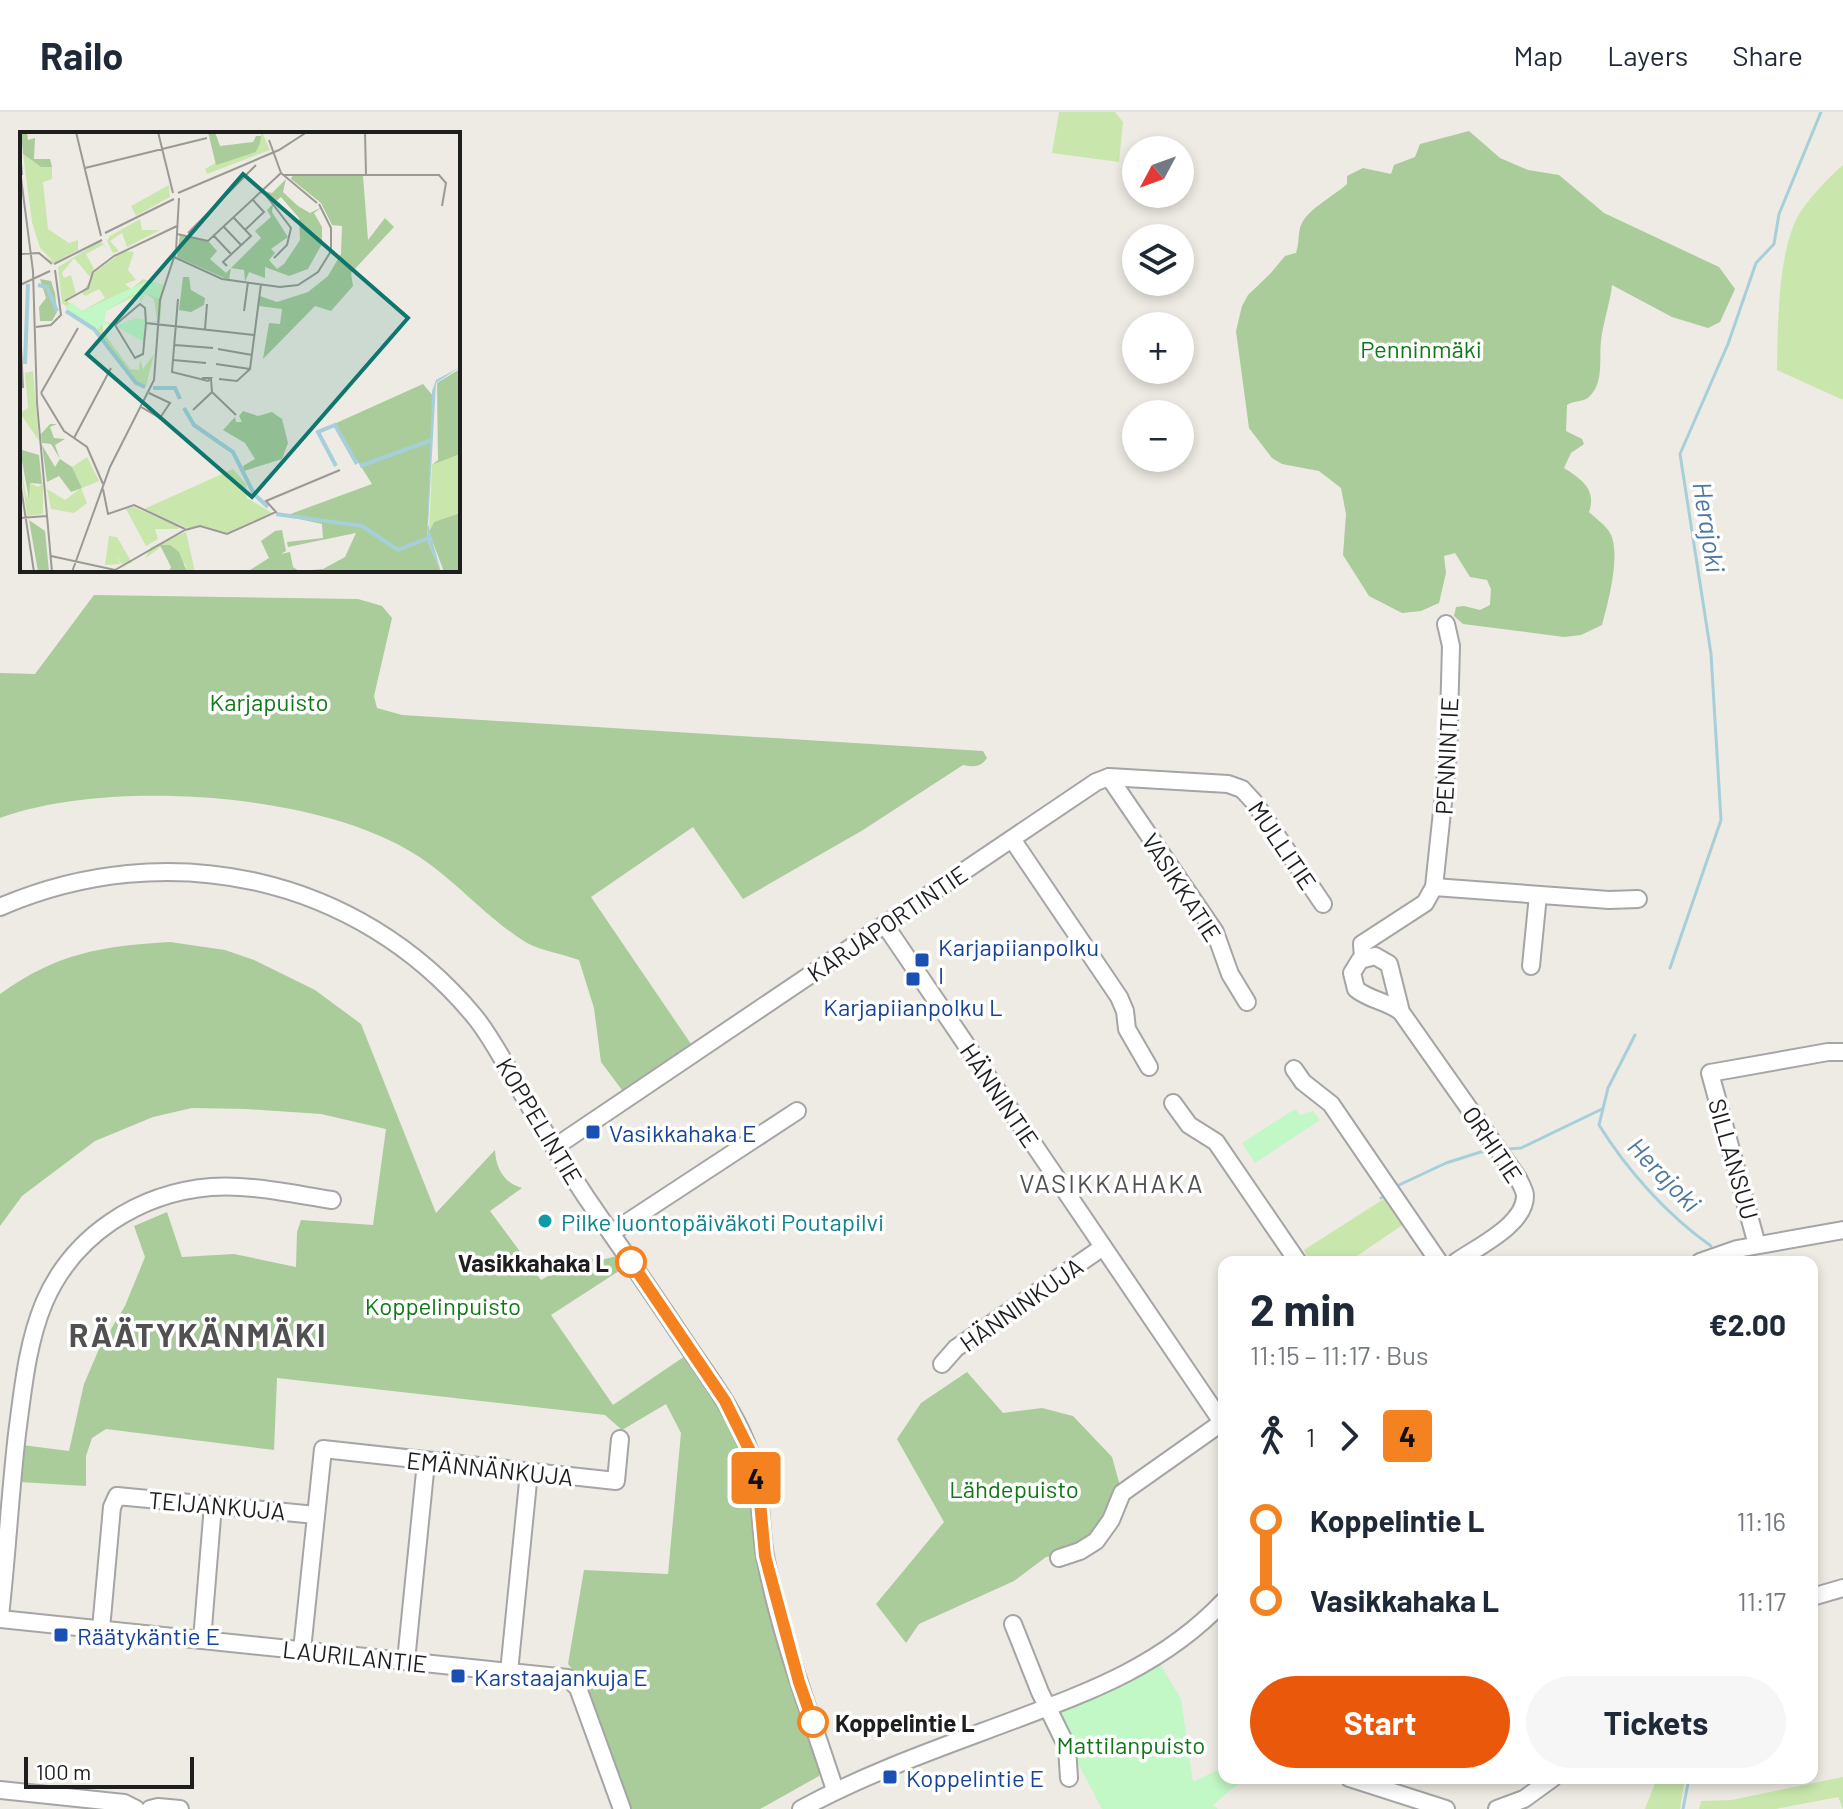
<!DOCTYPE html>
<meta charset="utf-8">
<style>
:root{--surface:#fff;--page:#f6f6f7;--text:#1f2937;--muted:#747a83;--line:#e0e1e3;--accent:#ea580c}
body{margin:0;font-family:Barlow,sans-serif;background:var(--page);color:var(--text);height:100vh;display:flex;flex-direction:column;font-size:30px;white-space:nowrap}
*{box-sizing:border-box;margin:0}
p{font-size:26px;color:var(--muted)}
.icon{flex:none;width:44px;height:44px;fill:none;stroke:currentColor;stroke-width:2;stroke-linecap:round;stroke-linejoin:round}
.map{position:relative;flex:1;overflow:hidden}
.details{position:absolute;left:1218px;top:1144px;width:600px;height:528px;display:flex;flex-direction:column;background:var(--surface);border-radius:16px;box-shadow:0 4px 12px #0003}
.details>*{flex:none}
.badge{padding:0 16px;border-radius:6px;font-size:28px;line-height:52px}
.needle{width:52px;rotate:229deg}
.controls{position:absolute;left:1122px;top:24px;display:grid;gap:16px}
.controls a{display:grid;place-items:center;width:72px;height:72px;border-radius:50%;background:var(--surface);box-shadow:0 4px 12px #0003;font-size:40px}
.scale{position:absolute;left:24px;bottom:20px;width:170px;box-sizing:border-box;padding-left:8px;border:4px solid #1e1e1e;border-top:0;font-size:22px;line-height:28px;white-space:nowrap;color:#1e1e1e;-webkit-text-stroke:6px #fff;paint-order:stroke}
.map>.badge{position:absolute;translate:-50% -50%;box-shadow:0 0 0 4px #fff}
.legs{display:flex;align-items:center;gap:12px;height:88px;padding:0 32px;font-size:26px}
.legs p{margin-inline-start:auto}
.summary{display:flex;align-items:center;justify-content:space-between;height:136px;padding:0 32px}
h1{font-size:44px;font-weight:700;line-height:60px}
.button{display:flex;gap:16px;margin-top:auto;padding:16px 32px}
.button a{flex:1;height:92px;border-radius:48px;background:var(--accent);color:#fff;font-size:32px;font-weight:700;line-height:92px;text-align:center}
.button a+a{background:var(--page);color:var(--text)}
ul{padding:0 32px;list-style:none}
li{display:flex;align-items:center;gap:28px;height:80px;font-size:30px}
li i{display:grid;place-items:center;width:12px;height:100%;margin:0 10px;background:currentColor}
li i::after{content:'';width:20px;height:20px;margin:-10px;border:6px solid;border-radius:50%;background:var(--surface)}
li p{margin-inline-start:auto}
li:first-child i{background:linear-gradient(#0000 50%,currentColor 0)}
li:last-child i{background:linear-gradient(currentColor 50%,#0000 0)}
header{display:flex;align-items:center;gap:48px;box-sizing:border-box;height:112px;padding:0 40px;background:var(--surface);border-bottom:2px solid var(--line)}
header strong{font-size:38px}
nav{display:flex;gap:44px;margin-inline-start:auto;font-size:28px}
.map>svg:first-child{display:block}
.grass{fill:#c9e7ac}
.forest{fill:#a9cc9a}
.park{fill:#c2f7c6}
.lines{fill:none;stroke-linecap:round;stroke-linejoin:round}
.stream{stroke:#a6cfda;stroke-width:3}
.minor-casing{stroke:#a5a5a5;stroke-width:20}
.minor{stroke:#fff;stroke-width:16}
.line-1-casing{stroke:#fff;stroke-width:18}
.line-1{stroke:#f58220;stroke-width:12}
.transit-dot{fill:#1a4fb4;stroke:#fff;stroke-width:3}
.culture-dot{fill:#0f9aa8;stroke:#fff;stroke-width:3}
.stop-1-dot{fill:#fff;stroke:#f58220;stroke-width:4}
.labels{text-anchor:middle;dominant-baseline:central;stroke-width:7;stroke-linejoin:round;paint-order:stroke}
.park-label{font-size:24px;fill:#107817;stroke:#fff}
.street-label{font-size:24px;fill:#1e1e1e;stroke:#fff}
.transit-label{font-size:24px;fill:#164399;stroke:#fff;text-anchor:start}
.culture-label{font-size:24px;fill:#0d838f;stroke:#fff;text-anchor:start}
.stop-label{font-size:24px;font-weight:bold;fill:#1e1e1e;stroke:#fff;text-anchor:end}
.water-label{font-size:26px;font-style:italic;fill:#4b78a1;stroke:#fff}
.neighbourhood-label{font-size:26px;letter-spacing:2px;fill:#515151;stroke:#fff}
.district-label{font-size:32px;font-weight:bold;letter-spacing:2px;fill:#515151;stroke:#fff}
.inset-river{fill:none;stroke:#a6cfda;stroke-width:4}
.inset-road{fill:none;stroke:#9b9995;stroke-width:2}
.view{fill:#0f766e;fill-opacity:0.15;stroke:#0f766e;stroke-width:4}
.inset-edge{fill:none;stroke:#1e1e1e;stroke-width:4}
</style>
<header>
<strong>Railo</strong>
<nav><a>Map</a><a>Layers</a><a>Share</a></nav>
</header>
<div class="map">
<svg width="1843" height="1697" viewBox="0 0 1843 1697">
<rect width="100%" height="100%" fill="#eeebe4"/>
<g class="grass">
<path d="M1059,0H1115L1123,10L1119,50L1052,41Z"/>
<path d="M1843,53V288L1777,258C1778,215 1777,136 1801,99C1813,82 1827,67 1843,53Z"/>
<path d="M1390,1083L1407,1110L1348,1150H1310L1304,1138Z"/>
<path d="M1843,1665V1697L1838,1685L1776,1697H1699L1701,1689L1731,1688Z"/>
<path d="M1657,1666H1685L1680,1697H1645Z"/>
</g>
<g class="forest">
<path d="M1469,19L1500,46L1528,58L1559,63L1604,101L1719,155L1735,177L1720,210L1708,216L1672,205L1612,173C1610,192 1603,210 1601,229C1599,247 1604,270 1590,284C1583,291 1574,288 1567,293L1566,319L1582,327L1584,332L1571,341L1564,356C1581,367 1597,377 1589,400C1595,406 1603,411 1608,418C1623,436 1608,491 1602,513L1581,523L1564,525L1463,512L1454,504L1456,495L1464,494L1480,498L1490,493L1491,477L1487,468L1470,465L1455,441L1444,444L1446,461L1439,491L1421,499L1402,501L1369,484L1343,443L1346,402L1341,376L1319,359L1282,352L1272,346L1249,316L1236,219L1242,194L1248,183L1270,162L1285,144L1296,141C1299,132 1298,125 1300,116C1305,98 1333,85 1347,72V64L1363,56L1391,62L1394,53L1415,45L1420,32Z"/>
<path d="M94,483L358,487L382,494L392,506L374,584L377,596L402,603L983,639L987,646C980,656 974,655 963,653L863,718L743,787L693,715L591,785L691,932L622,978L601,950L594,896L579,848C563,842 542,839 527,831C487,807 453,765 413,741C315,680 107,667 0,706V561L35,562Z"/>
<path d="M170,830L225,838L254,848L315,878L361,912L436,1101L495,1038C496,1057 504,1071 522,1076L490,1099L541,1168L585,1144L597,1149L621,1143L626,1151L622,1157L551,1203L613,1293L688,1242L739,1329L820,1658L819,1664L760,1697H627L583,1571L568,1552L584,1458L668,1462L681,1321L666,1292L622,1318L605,1303L277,1266L274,1338L106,1317L92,1326L86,1344V1374L19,1370L22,1333L69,1339L84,1272L99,1237L125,1194L145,1145L134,1114L167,1100L182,1145L234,1142L296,1155L297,1120L301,1108L373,1113L386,1017L321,1002L246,997L192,996L153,1005L95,1029L22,1084L0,1114V882C57,841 102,834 170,830Z"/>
<path d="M967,1260L1003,1301L1042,1296L1073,1304L1112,1345L1122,1381L1080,1439L1046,1445L1014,1469L919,1512L906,1531L876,1492L944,1410L897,1327L921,1291Z"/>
</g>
<g class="park">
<path d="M1295,997L1301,1003L1313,999L1320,1008L1255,1051L1242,1031Z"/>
<path d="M1160,1552L1181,1587L1193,1670L1224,1655V1666H1245L1213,1693L1218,1697H1102L1069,1634L1056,1602L1119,1575Z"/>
</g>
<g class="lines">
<g class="stream">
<path d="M1670,856L1721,708L1711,542L1680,342L1728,232L1756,151L1774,132L1779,102L1821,0"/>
<path d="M1635,923L1608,976L1599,1013C1627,1058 1667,1103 1711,1134"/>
<path d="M1508,1037L1521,1036L1602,997"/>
<path d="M1399,1073L1446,1051L1487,1038"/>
<path d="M1381,1086L1383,1085"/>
<path d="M1683,1697L1689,1666"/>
</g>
<defs>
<g id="minor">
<path d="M1109,665L1215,820L1230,862L1247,890"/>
<path d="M1012,727L1119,885L1125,899L1127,917L1149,955"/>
<path d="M1434,775L1609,788L1638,787"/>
<path d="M0,795C166,723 358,763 475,905C495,930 509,960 526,988C551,1032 579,1076 608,1117C635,1156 661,1194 687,1233C710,1267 737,1302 750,1341C762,1374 759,1410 765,1444C780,1524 810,1601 835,1678"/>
<path d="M885,813L1224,1313"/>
<path d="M1363,846L1362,832L1425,791L1434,775L1448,643L1451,534L1446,512"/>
<path d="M1531,854L1538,783"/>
<path d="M1401,900C1387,889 1369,888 1356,877L1352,861L1360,848L1375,844L1389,852L1401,900L1518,1066C1520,1071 1525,1078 1525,1084C1525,1113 1477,1135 1456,1150"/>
<path d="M1294,957L1303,970L1331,992L1439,1150"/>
<path d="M1173,991L1189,1013L1216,1030L1298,1150"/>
<path d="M555,1035L1096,670L1109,665L1228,672L1242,677L1254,690L1323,792"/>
<path d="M611,1121L797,999"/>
<path d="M1757,1133L1710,961L1828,940H1843"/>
<path d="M1700,1150L1737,1137L1843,1118"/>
<path d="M942,1252L956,1236L1103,1135"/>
<path d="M1059,1446L1080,1439L1096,1429L1111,1408L1122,1381L1224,1309"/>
<path d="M1812,1485L1843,1476"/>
<path d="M0,1504C7,1443 10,1382 17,1322C23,1277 27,1232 44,1191C73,1123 139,1081 211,1075C250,1072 293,1082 332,1088"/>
<path d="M0,1507L568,1566L578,1576L622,1697"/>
<path d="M1013,1512L1040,1580L1067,1635L1069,1666"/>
<path d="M101,1517L112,1395L117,1384L316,1403"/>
<path d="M202,1528L213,1393"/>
<path d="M302,1538L323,1337L616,1369L620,1327"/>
<path d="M406,1549L426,1350"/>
<path d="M509,1560L529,1360"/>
<path d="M1349,1666L1446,1697"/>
<path d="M0,1678L124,1691L136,1697"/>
<path d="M150,1697L158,1695L180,1697"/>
<path d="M801,1697C869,1660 942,1635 1014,1608C1094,1578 1164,1552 1224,1489"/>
<path d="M1497,1697L1524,1687L1553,1666"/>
</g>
</defs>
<use href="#minor" class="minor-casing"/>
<use href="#minor" class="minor"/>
</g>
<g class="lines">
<defs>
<path id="line-1" d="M631,1150L725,1289L751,1341L759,1379L765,1444L799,1570L813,1610"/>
</defs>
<use href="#line-1" class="line-1-casing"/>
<use href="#line-1" class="line-1"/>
</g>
<g class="transit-dot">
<rect x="914" y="840" width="16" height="16" rx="4"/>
<rect x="905" y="859" width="16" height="16" rx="4"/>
<rect x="585" y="1012" width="16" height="16" rx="4"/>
<rect x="53" y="1515" width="16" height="16" rx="4"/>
<rect x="450" y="1556" width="16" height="16" rx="4"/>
<rect x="882" y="1657" width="16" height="16" rx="4"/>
</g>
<circle class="culture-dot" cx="545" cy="1109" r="8"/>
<g class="stop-1-dot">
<circle cx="631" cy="1150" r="14"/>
<circle cx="813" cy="1610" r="14"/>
</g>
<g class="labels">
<g class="park-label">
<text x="1421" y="236">Penninmäki</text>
<text x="269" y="589">Karjapuisto</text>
<text x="443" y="1193">Koppelinpuisto</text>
<text x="1014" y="1376">Lähdepuisto</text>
<text x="1131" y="1632">Mattilanpuisto</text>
</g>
<g class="street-label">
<text transform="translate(1446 644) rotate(-87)">PENNINTIE</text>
<text transform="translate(1283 733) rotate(56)">MULLITIE</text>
<text transform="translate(1182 775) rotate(57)">VASIKKATIE</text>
<text transform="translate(887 811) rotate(-34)">KARJAPORTINTIE</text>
<text transform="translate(1000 983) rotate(56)">HÄNNINTIE</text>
<text transform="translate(540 1009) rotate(59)">KOPPELINTIE</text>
<text transform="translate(1493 1032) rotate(56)">ORHITIE</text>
<text transform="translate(1734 1047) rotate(74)">SILLANSUU</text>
<text transform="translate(1021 1192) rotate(-35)">HÄNNINKUJA</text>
<text transform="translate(490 1356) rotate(6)">EMÄNNÄNKUJA</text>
<text transform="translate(217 1393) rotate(5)">TEIJANKUJA</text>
<text transform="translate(355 1544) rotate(6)">LAURILANTIE</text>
</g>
<g class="transit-label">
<text x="938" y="834">Karjapiianpolku<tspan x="938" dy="28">I</tspan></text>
<text x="913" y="894" text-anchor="middle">Karjapiianpolku L</text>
<text x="609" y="1020">Vasikkahaka E</text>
<text x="77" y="1523">Räätykäntie E</text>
<text x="474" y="1564">Karstaajankuja E</text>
<text x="906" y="1665">Koppelintie E</text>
</g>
<g class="culture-label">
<text x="561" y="1109">Pilke luontopäiväkoti Poutapilvi</text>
</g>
<g class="stop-label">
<text x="609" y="1150">Vasikkahaka L</text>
<text x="835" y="1610" text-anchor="start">Koppelintie L</text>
</g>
<g class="water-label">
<text transform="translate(1710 415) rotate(81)">Herajoki</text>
<text transform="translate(1665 1062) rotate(46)">Herajoki</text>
</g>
<g class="neighbourhood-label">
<text x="1112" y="1070">VASIKKAHAKA</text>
</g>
<g class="district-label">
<text x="198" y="1222">RÄÄTYKÄNMÄKI</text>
</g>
</g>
<g transform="translate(20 20)">
<rect width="440" height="440" fill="#eeebe4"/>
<path d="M242,0L250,18L187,42L185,37L195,31L236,20ZM3,22L21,35H32V47L23,50L28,97L49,111L58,108V118L33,131L13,119L33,129L20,116L12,90ZM149,53L150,65L116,84L111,74ZM120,87L122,98H140L107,115L102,101L90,109L99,119L93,121L87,109L90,104ZM80,109L88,117L83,113L66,122L74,137L70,145L54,126L42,141L44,146L51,143L56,162L47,169L62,179L85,166L79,157L65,164L62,161L75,140L104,119L114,120L108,138L116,148L105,152L111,157L123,147L143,153L140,190H128L137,189L134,167L125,161L121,171L120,161L86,179L84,189L94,192H83V200L110,237L119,238L120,227L123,237L134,222L126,254H119L74,196L42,171L38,135ZM13,239L19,309L0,281L8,276L5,241ZM440,322V381L414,390L409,400L412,333ZM67,325L79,349L62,356L52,335ZM0,333L7,367L10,351L18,355L23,351V382L7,384ZM213,337L226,352L227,366L252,381L205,402L184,394L167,396L124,377ZM61,356L67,371L54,381L31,377L27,357L45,368ZM114,375L159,395L158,397H135L138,407L126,414L106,377ZM166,400L175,440H167L165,432L140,415L125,427L131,415ZM89,404L97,405L112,431L101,432L97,424L100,432L85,433Z" fill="#c9e7ac"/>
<path d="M1,0H7L8,8L15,6L14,27H30L32,35H21L3,22ZM188,0H195L200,14L233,10L236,4H241L240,11L236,20L196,33ZM273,43L343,44L348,108L365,86L374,95L331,141L333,154L311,179L295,174L243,227L249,191L260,192L262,177L239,174L240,164L257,170L288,160L308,144L321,122L322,94L312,93L301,71L271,47ZM266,47L263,60L278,74L290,81L302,75L294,81L302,95V112L288,137L269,144L245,135V146L229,140L225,150L224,138L211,136L209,148L157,125L160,102L189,110L197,119L190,127L206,141L241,106L235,99L251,85L247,78L253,72L252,80L268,105L251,117L255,121L249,128L257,137L264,132L280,108L279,86L261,65L255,70L244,59L252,61ZM163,145H169L171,158L185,166L184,173L171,180L159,178ZM20,147L31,149L35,161L37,180L32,189H20L19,175L26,166ZM440,237V322L412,333L418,328L417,251ZM403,252L414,265L407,408L421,440H227L249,426L241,409L255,399L262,398L266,419L261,422L270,420L273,435L279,439L303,437L325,425L336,401L268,415L267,410L303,406L302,392L265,384L352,352L314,292ZM223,279L238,284L252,280L262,287L268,311L262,327L224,339L223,334L235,327L225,311L203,298L215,285L216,290H222L219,284ZM30,292H37L30,295L34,306L45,307L35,313L40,327L52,335L62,356L51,360L39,344L27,350L22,313L35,335L40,327L31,312L22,311L21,302ZM0,318L2,327V318L19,323L22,352L10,351L9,367ZM440,381V440H424L409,400L414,390ZM9,388L25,399L29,440H18ZM140,413H150L159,420L167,440H149L151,435Z" fill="#a9cc9a"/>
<path d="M127,149L143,153L139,167L125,161L121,171V161L112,163L86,179L84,189L94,194L83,192L76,199L45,175L52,171L62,179ZM116,186L126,188L124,210L96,194Z" fill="#c2f7c6"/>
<path d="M440,235L416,251L408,392L421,440L407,408L412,259L416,248Z" fill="#a6cfda"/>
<path class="inset-river" d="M18,153L27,155L37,179M46,179L74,197L116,251L125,255M5,232L8,152M133,256H155L160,267M164,276L174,293L213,320L234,362L248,375M316,334L298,300L315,293L337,332M340,334L412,308M256,382L342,394L378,418L408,406"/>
<path class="inset-road" d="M56,0L81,104M138,0L153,61M345,0L346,42M249,8L261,41L297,71M0,19L2,43M65,36L187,6M0,38L13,139L17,271L32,440M264,43H419L426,51L422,74M242,58L271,96L267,113L254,126M158,61L259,18L287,0M203,94L221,113M225,98L244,80L232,67M85,101L154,67M168,101L236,33M157,102L188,109L261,41M193,103L211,122M0,122L19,121L32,132M154,125L202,147L260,155L278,153L298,140L311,119V96L299,72M34,132L82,108M207,134L203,130L231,104L213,85M0,153L30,139M158,167L152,240L188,249L191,246H182M45,169L68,156L73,140L94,124L157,94M224,179L228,150M126,191L123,222L115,226L95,193L120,172L125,176L126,191L234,203M0,193L3,256M16,195L31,193L41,183L35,138M185,197L187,172M155,213L193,216M198,217L232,223M153,228L186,231M196,232L230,237M199,247L217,249L230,237L241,152M192,260L216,283M21,261L44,299L67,315L83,352M21,261L58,196M121,275L140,286L150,271L129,261M173,278L192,260L191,247M54,306L91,236M0,349L14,440M83,357L88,382L114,373L165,397M0,386L27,384M31,424L95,438L165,398L180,394L207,402L256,380L246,369L320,338M52,440L90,335L134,248L140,168L156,119L159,66"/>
<path class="view" d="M223,42L388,186L232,365L67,222Z"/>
<rect width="440" height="440" class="inset-edge"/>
</g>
</svg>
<div class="controls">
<a><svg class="needle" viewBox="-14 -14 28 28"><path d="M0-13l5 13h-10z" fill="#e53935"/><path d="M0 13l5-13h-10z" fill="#747a83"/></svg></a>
<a><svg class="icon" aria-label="layers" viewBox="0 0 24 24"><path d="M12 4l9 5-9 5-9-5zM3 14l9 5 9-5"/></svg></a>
<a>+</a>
<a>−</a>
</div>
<div class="scale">100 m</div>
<b class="badge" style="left:756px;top:1366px;background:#f58220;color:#111">4</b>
<section class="details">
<div class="summary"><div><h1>2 min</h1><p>11:15 – 11:17 · Bus</p></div><b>€2.00</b></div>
<div class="legs"><svg class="icon" aria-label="walk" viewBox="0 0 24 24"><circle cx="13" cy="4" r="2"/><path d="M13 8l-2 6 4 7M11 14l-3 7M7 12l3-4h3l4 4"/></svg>1<svg class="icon" aria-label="forward" viewBox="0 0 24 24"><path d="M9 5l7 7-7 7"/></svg><b class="badge" style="background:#f58220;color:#111">4</b></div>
<ul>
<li><i style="color:#f58220"></i><b>Koppelintie L</b><p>11:16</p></li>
<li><i style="color:#f58220"></i><b>Vasikkahaka L</b><p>11:17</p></li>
</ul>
<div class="button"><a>Start</a><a>Tickets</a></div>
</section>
</div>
